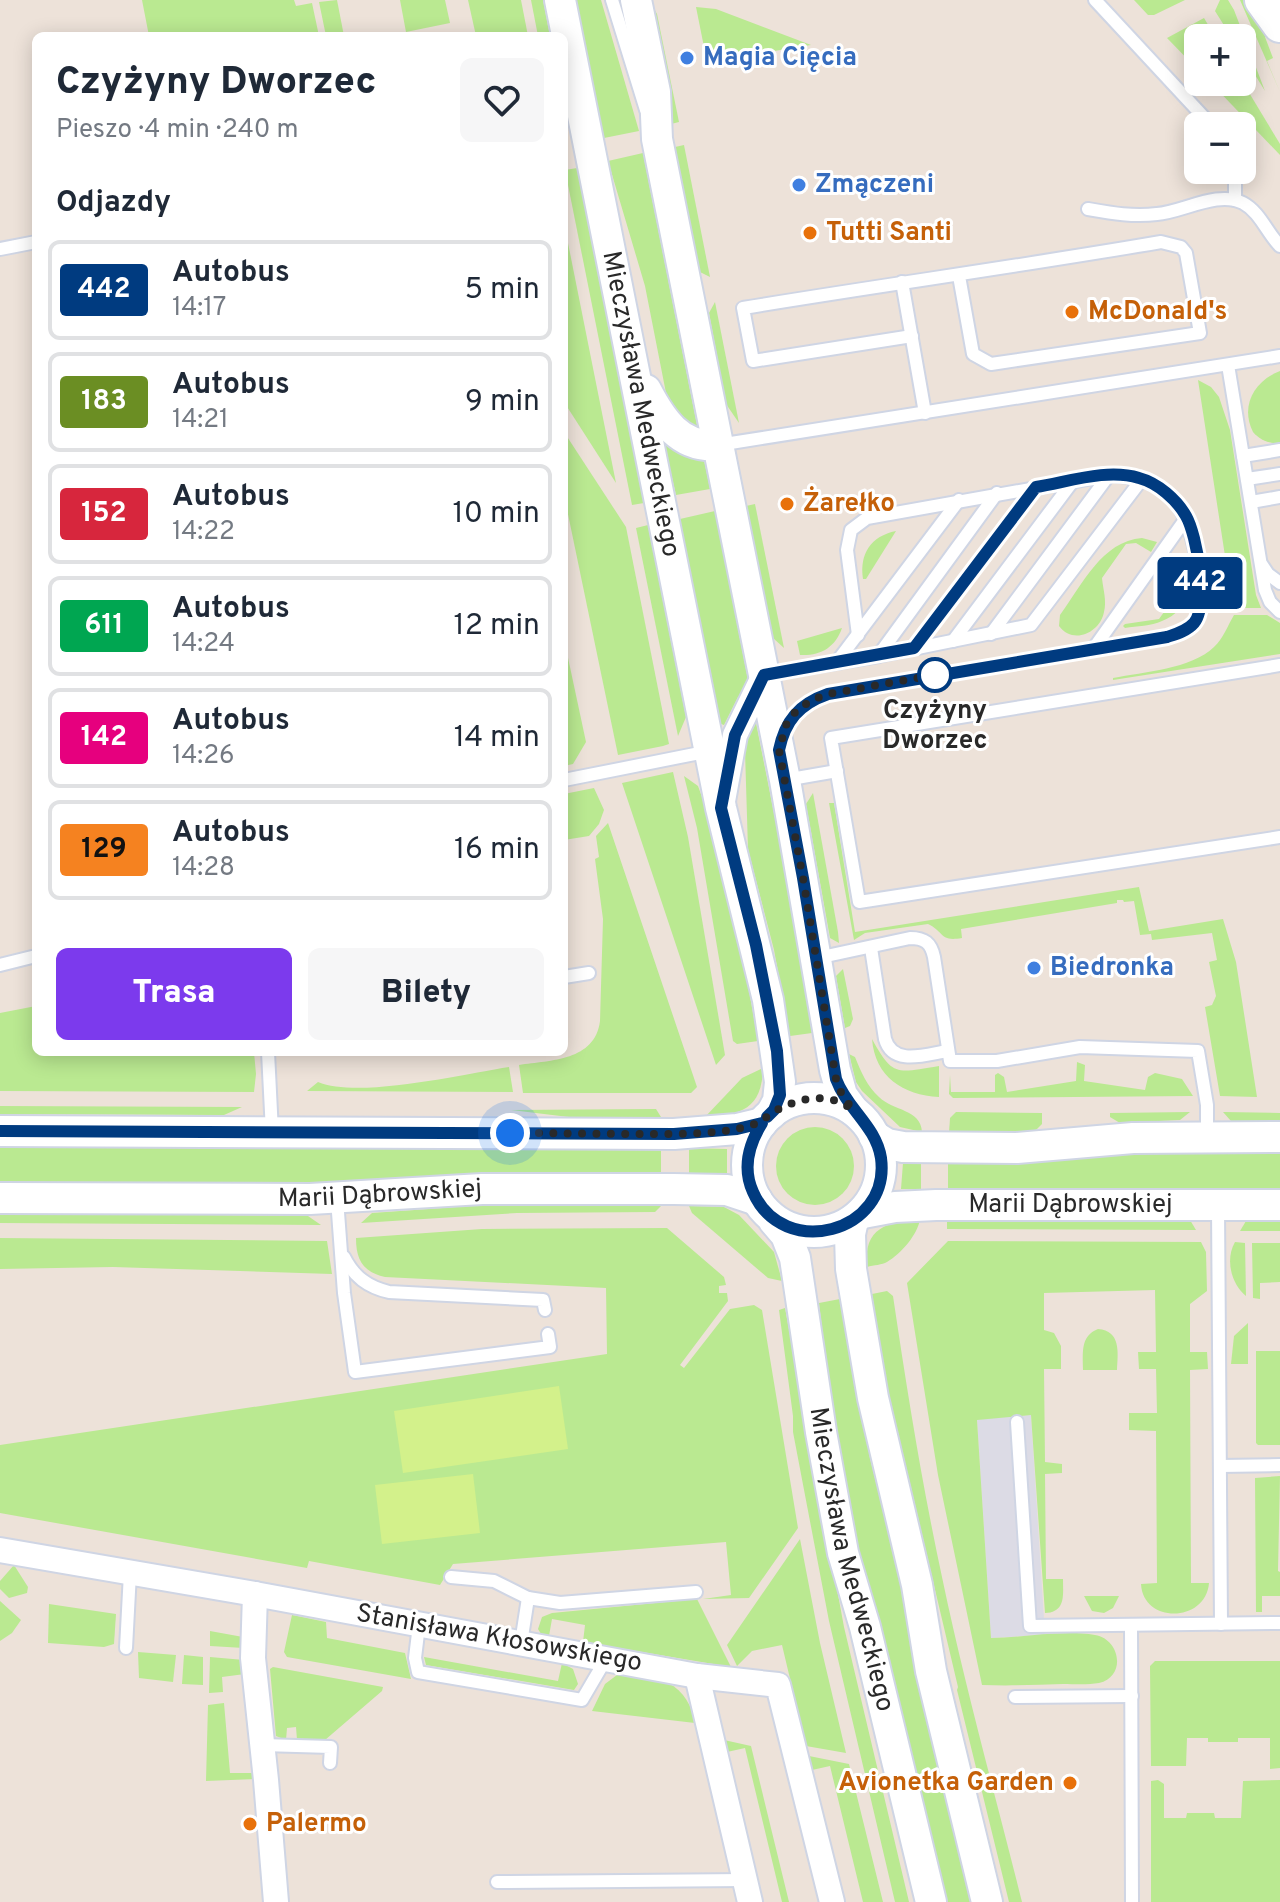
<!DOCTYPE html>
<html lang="pl">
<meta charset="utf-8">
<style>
:root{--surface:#fff;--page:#f6f6f7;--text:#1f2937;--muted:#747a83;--line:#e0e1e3;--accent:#7c3aed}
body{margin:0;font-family:Overpass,sans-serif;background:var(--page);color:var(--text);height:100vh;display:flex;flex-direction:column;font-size:30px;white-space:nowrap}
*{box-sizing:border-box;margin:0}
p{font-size:26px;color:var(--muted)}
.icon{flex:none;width:44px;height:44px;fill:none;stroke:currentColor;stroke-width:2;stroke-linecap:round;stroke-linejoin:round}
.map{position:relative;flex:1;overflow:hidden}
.drawer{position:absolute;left:32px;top:32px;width:536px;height:1024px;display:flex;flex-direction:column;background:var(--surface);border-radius:12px;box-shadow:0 4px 20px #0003}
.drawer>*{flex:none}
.badge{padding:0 16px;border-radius:6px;font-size:28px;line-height:52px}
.tools{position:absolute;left:1184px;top:24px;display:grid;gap:16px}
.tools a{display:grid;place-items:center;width:72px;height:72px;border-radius:12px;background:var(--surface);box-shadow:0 4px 20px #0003;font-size:40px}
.you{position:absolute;width:40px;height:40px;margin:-20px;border:6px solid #fff;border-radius:50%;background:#1a73e8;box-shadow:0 0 0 12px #1a73e833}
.map>.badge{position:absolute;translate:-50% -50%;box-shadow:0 0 0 4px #fff}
h2{padding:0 24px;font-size:30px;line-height:72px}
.round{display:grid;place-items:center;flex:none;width:84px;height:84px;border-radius:12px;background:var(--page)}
.summary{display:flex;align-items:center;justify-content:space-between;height:136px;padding:0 24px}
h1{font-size:38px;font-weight:800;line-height:60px}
.button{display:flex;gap:16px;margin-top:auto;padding:16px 24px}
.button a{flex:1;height:92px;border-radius:12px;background:var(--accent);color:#fff;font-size:32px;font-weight:800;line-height:92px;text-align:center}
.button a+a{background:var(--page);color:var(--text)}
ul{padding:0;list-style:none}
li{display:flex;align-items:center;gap:24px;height:100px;margin:0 16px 12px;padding:0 8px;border:4px solid var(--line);border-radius:12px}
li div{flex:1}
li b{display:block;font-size:30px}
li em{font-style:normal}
li .badge{min-width:88px;font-weight:700;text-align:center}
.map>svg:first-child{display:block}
.industrial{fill:#dcdbe5}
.green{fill:#bae991}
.pitch{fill:#d3f18b}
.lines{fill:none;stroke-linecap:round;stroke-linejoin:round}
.service-casing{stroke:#cfd5e4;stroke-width:16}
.minor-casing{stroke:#cfd5e4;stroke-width:28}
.tertiary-casing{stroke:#cfd5e4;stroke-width:34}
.secondary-casing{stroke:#cfd5e4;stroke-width:38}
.service{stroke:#fff;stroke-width:12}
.minor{stroke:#fff;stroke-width:24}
.tertiary{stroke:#fff;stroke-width:30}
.secondary{stroke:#fff;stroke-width:34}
.line-casing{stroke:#fff;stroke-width:18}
.line{stroke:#003b80;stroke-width:12}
.walk{stroke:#292929;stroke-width:8;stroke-dasharray:0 14.4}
.shop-dot{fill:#3f7fe0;stroke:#fff;stroke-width:3}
.food-dot{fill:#e8710a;stroke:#fff;stroke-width:3}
.stop-dot{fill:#fff;stroke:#003b80;stroke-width:4}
.labels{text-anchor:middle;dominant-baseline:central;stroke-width:6;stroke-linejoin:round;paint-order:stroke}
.shop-label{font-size:26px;font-weight:bold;fill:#366cbe;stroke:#fff;text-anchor:start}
.food-label{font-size:26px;font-weight:bold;fill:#c56008;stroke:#fff;text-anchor:start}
.street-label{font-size:26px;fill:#292929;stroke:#fff}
.stop-label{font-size:26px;font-weight:bold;fill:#292929;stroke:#fff}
</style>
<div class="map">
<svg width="1280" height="1902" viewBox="0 0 1280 1902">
<rect width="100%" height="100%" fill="#ede2d9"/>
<path class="industrial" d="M1031,1415L1045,1635L991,1638L977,1419Z"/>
<g class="green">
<path d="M142,0H294L296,6L312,3L319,36H149Z"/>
<path d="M337,0L344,36H326L319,2Z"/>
<path d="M400,0H445L450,23L406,32Z"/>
<path d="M468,0H521L528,36H476Z"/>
<path d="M531,0H543L550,36H538Z"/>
<path d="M576,0H601L639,131L604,138Z"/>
<path d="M649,0L657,14L679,122L671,124Z"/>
<path d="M1134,0H1185L1154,15H1148Z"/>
<path d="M1220,0H1228L1234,10L1265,91L1242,54V38H1232L1215,11Z"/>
<path d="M1240,0H1251L1273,33L1265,37L1273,58L1267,61L1280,92Z"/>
<path d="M696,7L716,9L811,45L707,62Z"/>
<path d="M1204,18L1216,38H1198V70L1167,38Z"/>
<path d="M1242,81L1280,144V155L1210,82Z"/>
<path d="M684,145L710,277L700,272L675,147Z"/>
<path d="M643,153L698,430L685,425L674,411L666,393L645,286L608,161Z"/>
<path d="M577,168L644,503L632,505L565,170Z"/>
<path d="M568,243L616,483L564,402V268Z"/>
<path d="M715,302L739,423L726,404L709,313Z"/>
<path d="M1280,371V443C1269,444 1260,440 1253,432C1240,406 1254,381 1280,371Z"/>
<path d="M1198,380L1211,387L1219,397L1230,430L1256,595L1261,608H1233Z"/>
<path d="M564,432L626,527L669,744L663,746L618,755L564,495Z"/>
<path d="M664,443L691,457L704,460L710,489L676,495Z"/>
<path d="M755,504L784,648L773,638L746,506Z"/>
<path d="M715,511L749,685L738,697L724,725L721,724L680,519Z"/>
<path d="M648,525L686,717L678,736L636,528Z"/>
<path d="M896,531L866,579H863C859,554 871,536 896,531Z"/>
<path d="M1142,538L1157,542L1151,552L1136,543L1126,544L1102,578C1103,589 1107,601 1104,612C1100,633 1073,645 1059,626L1060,615C1082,585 1102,541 1142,538Z"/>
<path d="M1177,556C1190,578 1191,611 1162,621C1151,626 1137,626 1125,628L1123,626L1125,624L1159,619L1182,587L1180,575L1167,566L1173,557Z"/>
<path d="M1234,615H1267L1280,623V654L1113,680V678C1144,672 1191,669 1214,647C1223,639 1228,625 1234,615Z"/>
<path d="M842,628C835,648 820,656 800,655L797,641Z"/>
<path d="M564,639L586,742L573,764L564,766Z"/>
<path d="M755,718L786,873L812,1033L790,1036L774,950L748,849L745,751L746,741Z"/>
<path d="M673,772L688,837L725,1055L716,1065L622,783Z"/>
<path d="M684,776L698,786L702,797L747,979L758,1041L737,1044L733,1041L697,828Z"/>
<path d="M594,788L604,810L599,824L589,836L564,840V794Z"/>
<path d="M813,793L838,932L839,943L830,938L806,804Z"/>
<path d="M829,803H834L855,932L1139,887L1149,931L1223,919L1236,962L1257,1097L1220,1096L1205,1007L1212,1005L1216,996L1209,962L1217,960L1212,933L1152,940L1151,934L1140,935L1134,901L1124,902L1123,900H1117V903L961,929L962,938C939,942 945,932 928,924L865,933L854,940Z"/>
<path d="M608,823L697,1087L691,1093H523L519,1065C551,1060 595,1061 600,1021L603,919L595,859L599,857L596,836Z"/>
<path d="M843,969L853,1019L850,1026L845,1028L836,976Z"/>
<path d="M36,1006V1052H254L256,1074L254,1092L0,1091V1013Z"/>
<path d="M872,1039C893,1077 896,1073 939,1066V1097C903,1095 875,1077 872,1039Z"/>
<path d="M849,1054L855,1057C861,1072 867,1086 879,1097C893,1111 921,1109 922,1132L900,1127L862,1091L856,1082Z"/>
<path d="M1077,1062L1085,1065L1084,1081L1145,1090L1148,1077L1155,1073L1182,1079L1193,1096L953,1098L949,1094L950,1075L951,1092H995V1075L998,1073L1004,1077L1007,1092L1076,1081Z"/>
<path d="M509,1067L513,1092L307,1091L318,1082C359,1099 463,1074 509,1067Z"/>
<path d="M763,1068C762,1109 741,1115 705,1117L742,1078Z"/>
<path d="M0,1106L242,1107L224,1115L0,1114Z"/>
<path d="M656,1109L661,1117L577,1118L511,1110Z"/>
<path d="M956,1112L1042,1113V1124L1034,1132L949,1133L950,1118Z"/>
<path d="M1190,1112L1180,1120L1120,1123L1110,1117V1113Z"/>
<path d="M1223,1112L1280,1113V1121H1231Z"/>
<circle cx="815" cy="1166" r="39"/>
<path d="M0,1145L661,1148V1175L504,1174L330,1185L0,1184Z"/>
<path d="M689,1148L727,1149V1174L689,1175Z"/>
<path d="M1157,1152H1280V1191L948,1189V1163H1026Z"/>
<path d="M921,1162V1189H901L903,1163Z"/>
<path d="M485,1205L661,1206L655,1212L517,1213L361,1223L372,1213Z"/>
<path d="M689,1206L724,1207L739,1215L774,1252L782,1281L768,1278L692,1213Z"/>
<path d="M0,1213L308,1216L321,1225L0,1223Z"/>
<path d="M920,1219C918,1234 901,1254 887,1262C882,1265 874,1265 867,1267C863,1227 888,1222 920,1219Z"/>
<path d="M947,1220H1190L1196,1230L947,1229Z"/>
<path d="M1246,1221L1280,1222V1231H1240Z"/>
<path d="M667,1228L724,1277L726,1285L719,1286V1293H727L728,1301L680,1365L684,1368L730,1309L754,1305L762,1310L798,1528L749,1598L703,1599L731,1595L726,1542L453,1564L440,1585L309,1561L307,1568L0,1513V1445L607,1354L606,1288L385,1277C363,1272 356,1260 356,1238L482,1229Z"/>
<path d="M0,1238L327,1241L332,1274L113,1267L0,1269Z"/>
<path d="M948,1241L1201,1242L1206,1252L1207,1291L1190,1304V1352H1207L1208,1369L1190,1370L1191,1583H1209C1206,1623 1143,1624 1141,1584L1157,1583L1156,1431L1129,1430V1413H1157L1156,1369H1139L1138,1352H1156L1155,1290L1044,1293V1330L1054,1333L1061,1346V1369H1044L1045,1462L1062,1464V1473L1045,1474L1046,1579H1063C1063,1595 1066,1612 1045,1613L1031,1415L977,1420L991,1638C1024,1638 1062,1629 1095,1635C1120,1639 1127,1676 1099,1683C1088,1685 1074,1684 1063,1684C1036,1685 1009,1686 982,1685L938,1475L907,1283Z"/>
<path d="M1235,1242L1245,1243L1246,1296C1231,1284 1225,1259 1235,1242Z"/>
<path d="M1252,1243H1280V1282L1260,1283V1299L1253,1298Z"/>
<path d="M887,1291L893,1296C907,1390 922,1484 942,1577C965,1687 995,1794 1022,1902H1009L957,1690L958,1687L886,1382L872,1294Z"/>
<path d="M840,1299L870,1458L979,1902H939L862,1575L832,1412L819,1303Z"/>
<path d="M785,1308L844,1627L909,1902H895L829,1621L793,1432V1416L779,1310Z"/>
<path d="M1248,1323V1364H1231L1234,1336Z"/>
<path d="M1098,1329C1121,1331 1118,1352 1117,1370H1083C1083,1353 1080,1336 1098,1329Z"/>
<path d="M1256,1351H1280V1445H1258L1256,1443Z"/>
<path d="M1280,1476L1278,1571L1280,1572V1596H1262V1612H1256L1255,1478Z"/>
<path d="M800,1539L820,1643L846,1753L806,1746L782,1645L752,1651L737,1666L727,1645Z"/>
<path d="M14,1565L28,1587L27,1593L9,1598L0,1589V1581Z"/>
<path d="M1084,1596H1119L1113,1608L1104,1613L1092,1611Z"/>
<path d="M697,1599L731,1667L583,1642L585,1625L552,1619L549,1636L541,1634L538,1629L542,1617L552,1613Z"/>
<path d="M0,1601L21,1620L12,1633L0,1641Z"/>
<path d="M49,1604L116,1614L114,1644L104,1647L48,1643Z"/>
<path d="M292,1615L326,1622L327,1638L405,1653L411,1679L287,1657L284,1652Z"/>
<path d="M210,1631L243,1637L244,1648L210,1646Z"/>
<path d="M138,1652L176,1655L173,1682L139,1678Z"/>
<path d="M184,1655L203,1657V1685L182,1684Z"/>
<path d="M210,1657L244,1660L245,1674L222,1677L223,1692L209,1693Z"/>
<path d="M424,1657L558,1681L562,1663L573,1669L578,1684L574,1690L426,1665Z"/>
<path d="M1155,1661H1280V1768L1270,1769V1738H1238V1742H1208V1738H1187L1186,1766H1151L1150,1666Z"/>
<path d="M273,1667L383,1687L382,1691L325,1740H297L296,1727L287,1728L286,1740L276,1736L270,1669Z"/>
<path d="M617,1675L668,1683C684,1691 692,1706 695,1723L592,1711L605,1684Z"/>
<path d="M224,1703L230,1773H257V1779L206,1781L208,1705Z"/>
<path d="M724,1740L751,1746L789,1902H782L745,1748L727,1752Z"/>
<path d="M809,1756L849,1764L883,1902H863L830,1766L812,1770Z"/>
<path d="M1158,1780L1164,1784V1818H1186L1187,1813H1214L1215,1818H1241L1243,1781L1280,1780V1902H1151V1781Z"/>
</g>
<g class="pitch">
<path d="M559,1386L568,1449L403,1473L394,1411Z"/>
<path d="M473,1474L480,1533L382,1544L375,1485Z"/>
</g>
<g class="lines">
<defs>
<g id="service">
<path d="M612,0L646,110"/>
<path d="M1095,0L1212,126"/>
<path d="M1235,170V200"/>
<path d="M1088,209C1111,213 1133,217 1157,214C1183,212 1218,190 1243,203C1260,212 1267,233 1280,246"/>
<path d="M0,249L36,242"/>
<path d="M902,282L925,413"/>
<path d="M912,336L753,361L743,308C882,285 1022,266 1161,242L1181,247L1186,253L1200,333L991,364L973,354L959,276"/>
<path d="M1228,365L1265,590L1270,602L1280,612"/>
<path d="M718,445L1280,356"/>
<path d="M1243,456L1280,450"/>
<path d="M1247,479L1280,474"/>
<path d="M1251,502L1280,497"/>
<path d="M1262,565L1268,574L1280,583"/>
<path d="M991,634L1109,475"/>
<path d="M953,641L1073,481"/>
<path d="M914,648L1036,487"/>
<path d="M1094,648L1187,517"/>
<path d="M878,656L997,493"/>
<path d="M836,663L959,500"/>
<path d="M1280,665L831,738L859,902L1280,837"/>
<path d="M764,675L878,656L1031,625L1142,479"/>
<path d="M782,735C791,713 806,701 828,694L1167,637C1208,625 1203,603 1198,568C1190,510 1172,477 1109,475L867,518L851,530L847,550L858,635"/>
<path d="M564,780L710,751"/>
<path d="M785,780L837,771"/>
<path d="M871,948L885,1039C893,1067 927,1054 948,1051"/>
<path d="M817,958L910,938C925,938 931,943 934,957L950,1061H997L1080,1047L1198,1051L1207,1105V1137"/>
<path d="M0,965L36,956"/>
<path d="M564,977L589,973"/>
<path d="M268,1052L272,1132"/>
<path d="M337,1199L344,1293L355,1372L550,1347L548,1334"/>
<path d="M1218,1207L1221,1624"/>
<path d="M344,1257C354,1277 368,1287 389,1292L543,1300L545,1310"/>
<path d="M1017,1422L1030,1626L1280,1623"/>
<path d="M1220,1466L1280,1465"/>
<path d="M451,1577L494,1581L528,1598L560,1603L696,1592"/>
<path d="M419,1625L415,1658L418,1672L582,1700L606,1659"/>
<path d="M1131,1626L1132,1902"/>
<path d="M521,1643L528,1598"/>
<path d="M126,1648L130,1573"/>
<path d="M1015,1697L1132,1696"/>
<path d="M262,1745L331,1747L330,1763"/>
<path d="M497,1882L746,1880"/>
</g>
<g id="minor">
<path d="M723,801L735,735L764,675"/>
<path d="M0,1550L255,1594L697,1676L778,1685L832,1902"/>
<path d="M255,1594L253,1658L266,1780L276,1902"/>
<path d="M697,1676L750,1902"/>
</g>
<g id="tertiary">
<path id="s1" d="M560,0L721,808L768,1000L780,1082L778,1101L771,1114"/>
<path d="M636,0L655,92L657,139L785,780L835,1070L842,1095L853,1110"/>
<path d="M646,390C661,419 680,449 718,445"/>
<circle cx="814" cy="1165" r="67"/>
<path d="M0,1131L674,1134L737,1129L762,1123"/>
<path d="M874,1136L887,1144L903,1147L1017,1148L1133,1138L1280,1137"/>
<path id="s2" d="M0,1198L310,1199L482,1189H674L727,1190L757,1200"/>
<path id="s3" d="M863,1213L895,1207L936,1205H1280"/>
<path d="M853,1220L850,1234L851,1269L873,1398L917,1585L931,1671L987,1902"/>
<path id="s4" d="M774,1221L786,1235L795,1258L821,1432L843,1553L865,1627L931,1902"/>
</g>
<path id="secondary" d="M1262,0L1280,25"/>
</defs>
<use href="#service" class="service-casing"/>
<use href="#minor" class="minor-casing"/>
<use href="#tertiary" class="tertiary-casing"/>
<use href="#secondary" class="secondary-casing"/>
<use href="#service" class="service"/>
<use href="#minor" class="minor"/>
<use href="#tertiary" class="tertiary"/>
<use href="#secondary" class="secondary"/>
</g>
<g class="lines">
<defs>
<path id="line" d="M0,1131L674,1134L737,1129L762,1123C749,1144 742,1168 753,1192C783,1261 891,1233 881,1158C876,1126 847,1109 836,1079L803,878L779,750C785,721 799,704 828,694L1167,637C1176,634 1187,631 1194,623C1209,606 1197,535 1186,516C1177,500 1158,483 1139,478C1107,468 1068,482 1036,487L914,648L764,675L735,735L721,808L756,945L777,1051L780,1095L774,1110L767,1117"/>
</defs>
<use href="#line" class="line-casing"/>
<use href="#line" class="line"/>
<path class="walk" d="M510,1133C554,1133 597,1134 640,1134C675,1134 712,1135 745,1127C760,1124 765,1117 777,1110C801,1097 830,1092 853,1110L842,1095L836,1079L803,878L779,750L786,725L796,711L812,700L828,694L940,674L935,675"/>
</g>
<g class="shop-dot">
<circle cx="687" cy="58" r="8"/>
<circle cx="799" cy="185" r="8"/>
<circle cx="1034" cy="968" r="8"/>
</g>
<g class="food-dot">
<circle cx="810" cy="233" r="8"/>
<circle cx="1072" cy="312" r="8"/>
<circle cx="787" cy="504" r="8"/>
<circle cx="1070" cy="1783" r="8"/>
<circle cx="250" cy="1824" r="8"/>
</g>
<circle class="stop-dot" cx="935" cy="675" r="16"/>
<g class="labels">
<g class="shop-label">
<text x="703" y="58">Magia Cięcia</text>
<text x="815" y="185">Zmączeni</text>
<text x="1050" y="968">Biedronka</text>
</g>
<g class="food-label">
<text x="826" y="233">Tutti Santi</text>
<text x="1088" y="312">McDonald's</text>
<text x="803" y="504">Żarełko</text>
<text x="1054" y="1783" text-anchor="end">Avionetka Garden</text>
<text x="266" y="1824">Palermo</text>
</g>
<g class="street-label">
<text stroke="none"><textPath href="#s1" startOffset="412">Mieczysława Medweckiego</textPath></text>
<text stroke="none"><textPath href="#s2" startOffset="380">Marii Dąbrowskiej</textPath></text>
<text stroke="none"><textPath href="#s3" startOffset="208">Marii Dąbrowskiej</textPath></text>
<text stroke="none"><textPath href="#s4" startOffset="350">Mieczysława Medweckiego</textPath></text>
<text transform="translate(499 1639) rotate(10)">Stanisława Kłosowskiego</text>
</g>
<g class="stop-label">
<text x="935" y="711">Czyżyny<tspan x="935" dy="30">Dworzec</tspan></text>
</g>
</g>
</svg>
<div class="tools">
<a>+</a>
<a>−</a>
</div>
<div class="you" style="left:510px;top:1133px"></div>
<b class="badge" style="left:1200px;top:583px;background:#003b80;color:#fff">442</b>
<section class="drawer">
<div class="summary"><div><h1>Czyżyny Dworzec</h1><p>Pieszo · 4 min · 240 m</p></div><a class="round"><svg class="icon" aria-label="heart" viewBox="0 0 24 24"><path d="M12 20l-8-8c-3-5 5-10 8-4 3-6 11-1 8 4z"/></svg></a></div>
<h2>Odjazdy</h2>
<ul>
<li><span class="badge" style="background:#003b80;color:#fff">442</span><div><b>Autobus</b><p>14:17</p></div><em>5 min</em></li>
<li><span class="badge" style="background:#6b8e23;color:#fff">183</span><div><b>Autobus</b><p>14:21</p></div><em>9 min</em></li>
<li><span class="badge" style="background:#d7263d;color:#fff">152</span><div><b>Autobus</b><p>14:22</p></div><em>10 min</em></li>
<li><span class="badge" style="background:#00a651;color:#fff">611</span><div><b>Autobus</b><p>14:24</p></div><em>12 min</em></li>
<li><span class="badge" style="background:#e6007e;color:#fff">142</span><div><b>Autobus</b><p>14:26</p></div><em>14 min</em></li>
<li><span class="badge" style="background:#f58220;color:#111">129</span><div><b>Autobus</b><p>14:28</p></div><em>16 min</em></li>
</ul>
<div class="button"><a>Trasa</a><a>Bilety</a></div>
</section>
</div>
